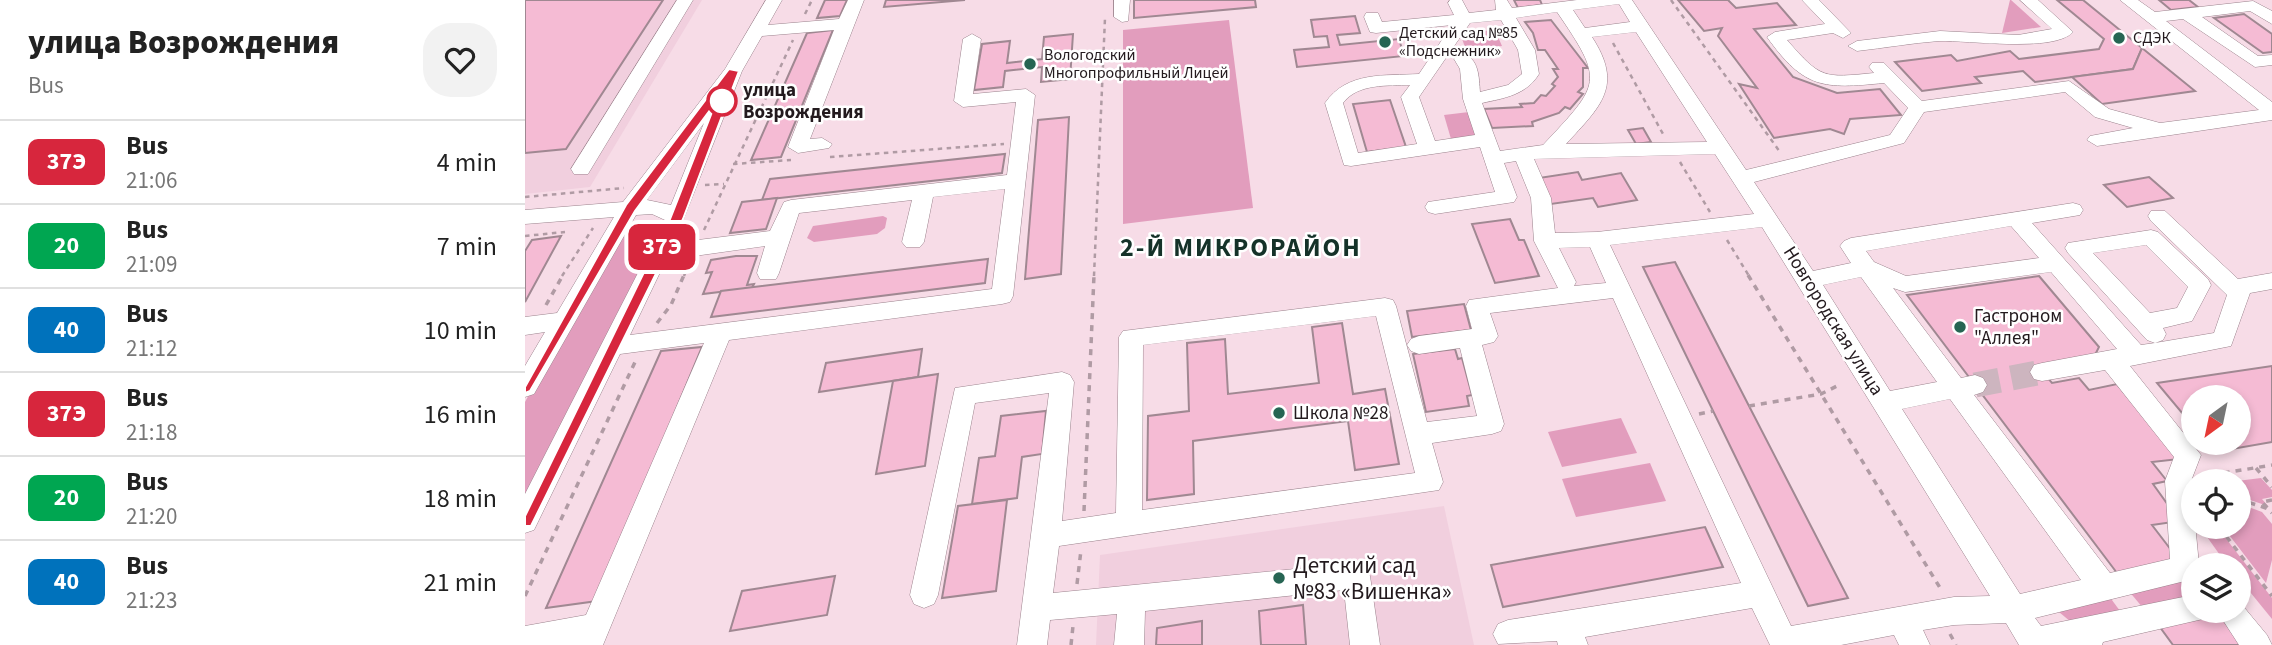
<!DOCTYPE html>
<meta charset="utf-8">
<style>
:root{--surface:#fff;--page:#f2f2f2;--text:#222;--muted:#767676;--line:#e0e0e0}
body{margin:0;font-family:"Source Sans 3",sans-serif;background:var(--page);color:var(--text);height:100vh;display:flex;flex-direction:column;font-size:26px;white-space:nowrap}
*{box-sizing:border-box;margin:0}
p{font-size:23px;color:var(--muted)}
.icon{flex:none;width:38px;height:38px;fill:none;stroke:currentColor;stroke-width:2;stroke-linecap:round;stroke-linejoin:round}
.map{position:relative;flex:1;overflow:hidden}
.sheet{display:flex;flex-direction:column;background:var(--surface);width:525px}
.sheet>*{flex:none}
.badge{padding:0 14px;border-radius:10px;font-size:24px;line-height:46px}
.needle{width:46px;rotate:213deg}
.fabs{position:absolute;left:1656px;top:385px;display:grid;gap:14px}
.fabs a{display:grid;place-items:center;width:70px;height:70px;border-radius:50%;background:var(--surface);box-shadow:0 4px 10px #0003;font-size:35px}
.map>.badge{position:absolute;translate:-50% -50%;box-shadow:0 0 0 4px #fff}
.round{display:grid;place-items:center;flex:none;width:74px;height:74px;border-radius:28px;background:var(--page)}
.overview{display:flex;align-items:center;justify-content:space-between;height:119px;padding:0 28px}
h1{font-size:33px;font-weight:800;line-height:52px}
ul{padding:0;list-style:none}
li{display:flex;align-items:center;gap:21px;height:84px;padding:0 28px;border-top:2px solid var(--line)}
li div{flex:1}
li b{display:block;font-size:26px}
li em{font-style:normal}
li .badge{min-width:77px;font-weight:700;text-align:center}
main{display:flex;flex:1;min-height:0}
.map>svg:first-child{display:block}
.built{fill:#f1cfde}
.green{fill:#e29dbd}
.building{fill:#f5bbd4;stroke:#a08892;stroke-width:2}
.lines{fill:none;stroke-linecap:round;stroke-linejoin:round}
.minor-tunnel{stroke:#cdb5bf;stroke-width:25;stroke-dasharray:25 12;stroke-linecap:butt}
.minor-casing{stroke:#9b838d;stroke-width:1}
.path-far1{stroke:#b09ba4;stroke-width:2.5;stroke-dasharray:4.5 4.5;stroke-linecap:butt}
.path{stroke:#b09ba4;stroke-width:3.5;stroke-dasharray:6 6;stroke-linecap:butt}
.minor{fill:#fff;fill-rule:evenodd}
.line{fill:#d7263d;stroke:#fff;stroke-width:2}
.poi-dot{fill:#266553;stroke:#fff;stroke-width:2.5}
.stop-dot{fill:#fff;stroke:#d7263d;stroke-width:3.5}
.labels{text-anchor:middle;dominant-baseline:central;stroke-width:5;stroke-linejoin:round;paint-order:stroke}
.far-poi-label{font-size:16px;fill:#231a1e;stroke:#fff;text-anchor:start}
.stop-label{font-size:19px;font-weight:bold;fill:#231a1e;stroke:#fff;text-anchor:start}
.poi-label{font-size:19px;fill:#231a1e;stroke:#fff;text-anchor:start}
.street-label{font-size:19px;fill:#231a1e;stroke:#fff}
.near-poi-label{font-size:23px;fill:#231a1e;stroke:#fff;text-anchor:start}
.district-label{font-size:26px;font-weight:bold;letter-spacing:2px;fill:#153229;stroke:#fff}
</style>
<main>
<section class="sheet">
<div class="overview"><div><h1>улица Возрождения</h1><p>Bus</p></div><a class="round"><svg class="icon" aria-label="heart" viewBox="0 0 24 24"><path d="M12 20l-8-8c-3-5 5-10 8-4 3-6 11-1 8 4z"/></svg></a></div>
<ul>
<li><span class="badge" style="background:#d7263d;color:#fff">37Э</span><div><b>Bus</b><p>21:06</p></div><em>4 min</em></li>
<li><span class="badge" style="background:#00a651;color:#fff">20</span><div><b>Bus</b><p>21:09</p></div><em>7 min</em></li>
<li><span class="badge" style="background:#0072bc;color:#fff">40</span><div><b>Bus</b><p>21:12</p></div><em>10 min</em></li>
<li><span class="badge" style="background:#d7263d;color:#fff">37Э</span><div><b>Bus</b><p>21:18</p></div><em>16 min</em></li>
<li><span class="badge" style="background:#00a651;color:#fff">20</span><div><b>Bus</b><p>21:20</p></div><em>18 min</em></li>
<li><span class="badge" style="background:#0072bc;color:#fff">40</span><div><b>Bus</b><p>21:23</p></div><em>21 min</em></li>
</ul>
</section>
<div class="map">
<svg width="1747" height="645" viewBox="0 0 1747 645">
<rect width="100%" height="100%" fill="#f7dce7"/>
<g class="built">
<path d="M0,0H177L65,187L0,194Z"/>
<path d="M919,506L949,645H571L575,555Z"/>
</g>
<g class="green">
<path d="M1485,0H1486L1516,27L1477,33Z"/>
<path d="M704,20L728,208L598,224V30Z"/>
<path d="M970,30L977,46L941,50L935,33Z"/>
<path d="M944,112L952,136L926,139L919,115Z"/>
<path d="M358,216L362,218L360,228L352,234L289,242L282,238L288,226Z"/>
<path d="M126,229L135,235L0,508V402L87,244L100,233Z"/>
<path d="M1096,418L1112,453L1037,467L1023,432Z"/>
<path d="M1125,463L1141,501L1051,517L1037,479Z"/>
<path d="M1736,478L1747,490V497L1737,499L1743,506L1713,496L1712,481Z"/>
<path d="M1713,503L1737,512L1747,524V560L1741,583L1698,527H1713Z"/>
<path d="M1675,527H1692L1747,598V619L1721,587L1713,589V565H1702Z"/>
<path d="M1668,575V598L1618,608L1603,590Z"/>
<path d="M1584,596L1595,611L1546,622L1534,612L1537,606Z"/>
</g>
<g class="building">
<path d="M0,0H138L41,149L0,153Z"/>
<path d="M300,0H322L315,16L292,18Z"/>
<path d="M361,0H440L359,7Z"/>
<path d="M609,0H730L731,7L609,18Z"/>
<path d="M989,0H1015L1017,5L993,8Z"/>
<path d="M1153,0H1203L1211,8L1252,3L1271,25L1229,29L1268,77L1312,93L1355,89L1376,115L1325,119L1319,134L1305,129L1249,138L1214,84L1232,88L1193,36L1197,28L1179,31Z"/>
<path d="M1532,0H1558L1617,48L1608,69L1510,82L1498,71L1450,77L1456,83L1397,91L1370,62L1426,55L1432,61L1485,51L1494,59L1574,49L1579,39Z"/>
<path d="M1634,0H1664L1673,7L1646,10Z"/>
<path d="M1719,14L1747,34V52L1738,53L1689,18Z"/>
<path d="M830,16L835,33L812,35L815,45L874,39L879,56L772,67L769,50L804,47L802,36L789,37L786,20Z"/>
<path d="M1026,20L1063,68H1058V87L1053,92L1058,94L1045,109L1040,107L1034,113L1007,122L1008,126L967,128L959,109L997,107L995,104L1009,103L1016,95L1021,96L1030,86L1027,84L1033,77L1028,69H1033L1020,50H1013L1008,33L1000,22Z"/>
<path d="M308,30L256,157L226,160L282,33Z"/>
<path d="M548,34L545,79L516,82L517,67L480,71L478,87L449,90L457,44L485,41L482,63L517,59L519,37Z"/>
<path d="M1617,48L1670,91L1577,104L1547,77L1608,69Z"/>
<path d="M865,100L881,147L842,152L828,104Z"/>
<path d="M544,117L536,274L500,279L513,120Z"/>
<path d="M1118,128L1126,142L1111,144L1103,130Z"/>
<path d="M480,154L477,173L237,200L245,179Z"/>
<path d="M1053,172L1057,180L1096,173L1112,200L1073,207L1068,198L1026,204L1014,178Z"/>
<path d="M1624,177L1648,198L1602,207L1579,185Z"/>
<path d="M252,198L241,229L205,233L217,202Z"/>
<path d="M985,219L994,240H999L1014,276L970,283L947,224Z"/>
<path d="M36,236L0,302V251L7,240Z"/>
<path d="M211,256H232L222,285L229,284L227,288L178,294L187,272L181,273L186,260Z"/>
<path d="M463,259L460,283L186,317L196,291Z"/>
<path d="M1150,262L1224,406L1323,598L1283,606L1118,267Z"/>
<path d="M1514,276L1574,347L1568,359L1515,369L1527,383L1554,378L1564,390L1592,384L1654,459L1627,462L1642,481L1628,484L1643,505L1648,522L1627,525L1653,559L1592,573L1382,295Z"/>
<path d="M939,304L946,330L887,337L882,311Z"/>
<path d="M817,323L828,394L860,389L874,464L830,470L823,421L668,441L669,494L622,500L623,416L664,411L662,343L700,339L703,394L794,383L787,327Z"/>
<path d="M177,347L72,601L21,608L136,351Z"/>
<path d="M397,349L393,377L294,392L301,363Z"/>
<path d="M930,349L933,359L937,358L947,395L942,396L944,406L901,412L888,354Z"/>
<path d="M1747,366V442L1690,452L1683,443H1713V397H1668V426L1632,383Z"/>
<path d="M413,374L400,466L351,474L368,381Z"/>
<path d="M521,411L517,454L497,457L492,498L447,504L454,458L470,456L476,416Z"/>
<path d="M482,500L471,591L417,598L433,506Z"/>
<path d="M1180,527L1198,567L978,607L966,565Z"/>
<path d="M310,576L302,615L205,631L217,591Z"/>
<path d="M778,605L781,645H736L734,611Z"/>
<path d="M1680,611H1691L1719,645H1648L1632,623Z"/>
<path d="M677,621V645H631L632,628Z"/>
</g>
<g class="lines">
<path class="minor-tunnel" d="M1450,385L1517,372"/>
<defs>
<g id="minor">
<path d="M152,0H168L63,174H49L46,169Z"/>
<path d="M241,0H257L243,25L314,19L323,0H339L285,139L297,138L307,144L304,148L273,153L263,147L309,30L237,36L217,71L149,243L245,231L259,202L266,200L482,175L491,102L438,107L429,101L438,39L447,34L456,39L448,94L501,89L510,95L488,296L485,302L477,304L204,340L78,645H0V626L61,615L179,343L95,354L9,530L0,533V494L140,220L127,214L111,215L9,394L0,397V366L20,332L0,335V317L32,313L89,217L0,224V210L98,202L200,69ZM179,123L146,205L122,200ZM480,189L467,289L105,335L141,260L240,246L232,273L235,279H251L254,273L274,213L387,200L377,242L381,247H395L399,242L408,197Z"/>
<path d="M589,0H605L603,21L597,22L589,17Z"/>
<path d="M925,0H937L944,13L971,10L970,0H982L987,8L1052,0H1107L1221,170L1365,135L1383,108L1359,83C1298,89 1279,89 1242,37L1250,32L1300,24L1277,0H1294L1326,33L1318,38L1308,33L1262,40C1296,79 1298,78 1349,73L1344,67L1347,63H1359L1397,101L1544,81L1584,109L1635,123L1734,110L1595,0H1613L1630,12L1728,1L1747,11V24L1725,11L1677,17L1733,56L1747,55V65L1730,67L1658,19L1641,21L1747,102V120L1572,146L1562,140L1565,136L1608,128L1570,117L1540,92L1399,112L1379,143L1229,182L1288,271L1326,263L1315,246L1319,241L1326,238L1548,203L1555,205L1558,210L1555,215L1507,223L1616,345L1630,343L1622,340L1543,253L1540,248L1543,243L1626,230L1633,232L1683,279L1686,285L1667,321L1638,328L1641,334L1638,340L1630,343L1689,333L1702,295L1626,221L1623,216L1626,211H1640L1713,279L1747,273V289L1725,293L1706,346L1605,366L1676,455L1666,481L1674,565H1668V579L1510,618L1516,626L1668,595V611H1682L1678,619L1578,642L1577,645H1494L1481,623L1429,625L1398,630L1405,645H1374L1369,635L1316,645H1245L1227,608L1060,637L1063,645H1033L1032,641L973,644L968,634L973,624L983,620L1216,583L1088,298L965,313L973,336L969,342L957,345L979,424L976,431L967,434L907,443L918,482L914,490L534,546L528,593L831,563L841,567L845,576L855,645H825L819,590L620,611L619,645H589L592,614L525,620L522,645H492L524,393L450,403L413,595L409,604L399,608L389,604L385,595L430,388L537,372L545,375L549,382L537,521L591,513L594,337L598,331L860,298L868,300L871,306L902,422L952,416L935,348L894,354L886,351L882,345L886,339L894,336L947,329L941,306L944,300L1033,288L1009,241L1006,198L991,161L979,163L992,197L989,202L910,214L903,212L900,207L903,202L970,192L955,147L826,166L819,165L800,103C822,71 860,76 894,74L927,25L851,33L845,32L839,17L841,13H853L857,22L929,15L923,3ZM1094,4L1105,22L1060,28L1048,10ZM1032,12C1080,82 1076,83 1018,145L975,151L957,103C980,98 1001,95 1014,74L1010,50L991,18ZM976,20L993,50L997,74L983,85L955,92C954,78 954,58 938,54L932,55L929,59L935,69L938,99L950,135L910,141L894,97L945,23ZM1111,32L1182,142L1041,144C1076,106 1099,86 1067,37ZM885,85L876,97L892,144L833,153L818,103C833,83 863,86 885,85ZM1190,154L1229,214L1072,232L1030,233L1026,198L1009,159ZM1486,226L1514,258L1381,276L1349,262L1341,251ZM1237,227L1465,596L1429,597L1266,626L1085,245ZM1621,245L1663,287L1652,308L1625,313L1568,253ZM1065,247L1081,283L1049,286L1051,282L1034,248ZM1526,272L1592,349L1517,363L1509,365L1505,372L1509,379L1517,381L1580,370L1649,457L1640,481L1645,559L1585,573L1449,395L1458,392L1462,385L1458,378L1450,375L1436,378L1368,288L1380,292ZM1336,277L1412,382L1365,391L1298,285ZM851,316L890,473L617,510L618,345ZM1425,399L1556,580L1495,594L1377,409Z"/>
<path d="M1495,0H1513L1548,32C1529,53 1443,40 1414,41C1387,43 1359,48 1332,51L1323,46L1332,41L1415,31L1493,35L1527,29Z"/>
<path d="M1713,600L1742,635L1747,645H1714L1692,611H1713Z"/>
</g>
</defs>
<use href="#minor" class="minor-casing"/>
<g class="path-far1">
<path d="M1146,0L1255,152"/>
<path d="M280,14L287,0"/>
<path d="M1088,43L1138,134"/>
<path d="M305,157L479,144"/>
<path d="M1155,162L1185,212"/>
<path d="M208,164L266,160"/>
<path d="M180,185L199,184"/>
<path d="M0,197L99,188"/>
<path d="M179,230L268,40"/>
<path d="M0,236L40,232"/>
<path d="M1202,240L1224,276"/>
<path d="M37,276L68,228"/>
<path d="M159,276L163,266"/>
<path d="M569,276L580,18"/>
</g>
<g class="path">
<path d="M1223,275L1417,591"/>
<path d="M21,305L38,275"/>
<path d="M132,323L146,305L159,275"/>
<path d="M1224,406L1296,394L1312,386"/>
<path d="M1174,414L1188,411"/>
<path d="M1731,468L1747,487"/>
<path d="M1675,477L1747,465"/>
<path d="M1713,499L1744,509"/>
<path d="M1747,500L1737,502L1747,513"/>
<path d="M559,511L569,275"/>
<path d="M1694,527L1747,596"/>
<path d="M552,584L556,550"/>
<path d="M0,596L111,360"/>
<path d="M1425,634L1431,645"/>
<path d="M546,645L548,626"/>
</g>
<use href="#minor" class="minor"/>
</g>
<path class="line" d="M204,69L214,71L158,219L6,526H0V516L145,219L191,102L110,211L5,391L0,393V387L101,205Z"/>
<g class="poi-dot">
<circle cx="1594" cy="38" r="7"/>
<circle cx="860" cy="42" r="7"/>
<circle cx="505" cy="64" r="7"/>
<circle cx="1435" cy="327" r="7"/>
<circle cx="754" cy="413" r="7"/>
<circle cx="754" cy="578" r="7"/>
</g>
<circle class="stop-dot" cx="197" cy="101" r="14"/>
<g class="labels">
<g class="far-poi-label">
<text x="874" y="33">Детский сад №85<tspan x="874" dy="18">«Подснежник»</tspan></text>
<text x="1608" y="38">СДЭК</text>
<text x="519" y="55">Вологодский<tspan x="519" dy="18">Многопрофильный Лицей</tspan></text>
</g>
<g class="stop-label">
<text x="218" y="90">улица<tspan x="218" dy="22">Возрождения</tspan></text>
</g>
<g class="poi-label">
<text x="1449" y="316">Гастроном<tspan x="1449" dy="22">"Аллея"</tspan></text>
<text x="768" y="413">Школа №28</text>
</g>
<g class="street-label">
<text transform="translate(1308 321) rotate(58)">Новгородская улица</text>
</g>
<g class="near-poi-label">
<text x="768" y="565">Детский сад<tspan x="768" dy="26">№83 «Вишенка»</tspan></text>
</g>
<g class="district-label">
<text x="716" y="247">2-Й МИКРОРАЙОН</text>
</g>
</g>
</svg>
<div class="fabs">
<a><svg class="needle" viewBox="-14 -14 28 28"><path d="M0-13l5 13h-10z" fill="#e53935"/><path d="M0 13l5-13h-10z" fill="#767676"/></svg></a>
<a><svg class="icon" aria-label="locate" viewBox="0 0 24 24"><circle cx="12" cy="12" r="6"/><path d="M12 2v4M12 18v4M2 12h4M18 12h4"/></svg></a>
<a><svg class="icon" aria-label="layers" viewBox="0 0 24 24"><path d="M12 4l9 5-9 5-9-5zM3 14l9 5 9-5"/></svg></a>
</div>
<b class="badge" style="left:137px;top:247px;background:#d7263d;color:#fff">37Э</b>
</div>
</main>
